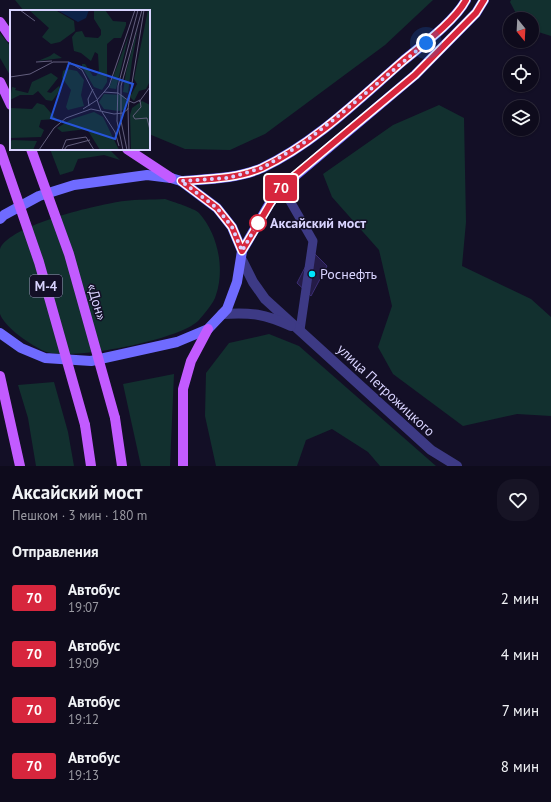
<!DOCTYPE html>
<html lang="ru">
<meta charset="utf-8">
<style>
:root{--surface:#0e0b1c;--page:#171425;--text:#f1f3f6;--muted:#9b9ba3;--line:#2e2b3b}
body{margin:0;font-family:"PT Sans",sans-serif;background:var(--page);color:var(--text);height:100vh;display:flex;flex-direction:column;font-size:15px;white-space:nowrap}
*{box-sizing:border-box;margin:0}
p{font-size:13px;color:var(--muted)}
.icon{flex:none;width:22px;height:22px;fill:none;stroke:currentColor;stroke-width:2;stroke-linecap:round;stroke-linejoin:round}
.map{position:relative;height:466px;overflow:hidden}
.drawer{display:flex;flex-direction:column;background:var(--surface);flex:1}
.drawer>*{flex:none}
.badge{padding:0 8px;border-radius:3px;font-size:14px;line-height:26px}
.needle{width:26px;rotate:162deg}
.tools{position:absolute;left:503px;top:12px;display:grid;gap:8px}
.tools a{display:grid;place-items:center;width:36px;height:36px;border-radius:50%;background:var(--surface);box-shadow:0 1px 3px #0004,0 0 0 1px var(--line);font-size:20px}
.you{position:absolute;width:20px;height:20px;margin:-10px;border:3px solid #fff;border-radius:50%;background:#1a73e8;box-shadow:0 0 0 6px #1a73e833}
.map>.badge{position:absolute;translate:-50% -50%;box-shadow:0 0 0 2px #fff}
h2{padding:0 12px;font-size:15px;line-height:36px}
.round{display:grid;place-items:center;flex:none;width:42px;height:42px;border-radius:16px;background:var(--page)}
.summary{display:flex;align-items:center;justify-content:space-between;height:68px;padding:0 12px}
h1{font-size:19px;font-weight:600;line-height:30px}
ul{padding:0;list-style:none}
li{display:flex;align-items:center;gap:12px;height:56px;padding:0 12px}
li div{flex:1}
li b{display:block;font-size:15px}
li em{font-style:normal}
li .badge{min-width:44px;font-weight:700;text-align:center}
.map>svg:first-child{display:block}
.green{fill:#12302f}
.building{fill:#241b47;stroke:#3b2d73}
.lines{fill:none;stroke-linecap:round;stroke-linejoin:round}
.service{stroke:#3d3a85;stroke-width:9}
.tertiary{stroke:#3d3a85;stroke-width:10}
.secondary{stroke:#6f6bff;stroke-width:10}
.primary{stroke:#c25bff;stroke-width:10}
.primary-bridge{stroke:#c25bff;stroke-width:10}
.line-casing{stroke:#fff;stroke-width:9}
.line{stroke:#d7263d;stroke-width:6}
.walk{stroke:#d9d4ff;stroke-width:4;stroke-dasharray:0 7.2}
.stop-dot{fill:#fff;stroke:#d7263d;stroke-width:2}
.poi-dot{fill:#00e5ff;stroke:#130f26;stroke-width:1.5}
.labels{text-anchor:middle;dominant-baseline:central;stroke-width:3;stroke-linejoin:round;paint-order:stroke}
.shield{fill:#130f26;stroke:#9e99be;stroke-width:1}
.shield-label{font-size:13px;font-weight:bold;fill:#d9d4ff}
.stop-label{font-size:14px;font-weight:bold;fill:#d9d4ff;stroke:#130f26;text-anchor:start}
.poi-label{font-size:14px;fill:#d9d4ff;stroke:#130f26;text-anchor:start}
.street-label{font-size:14px;fill:#d9d4ff;stroke:#130f26}
.inset-road{fill:none;stroke:#625e7d;stroke-width:1}
.view{fill:#2655da;fill-opacity:0.15;stroke:#2655da;stroke-width:2}
.inset-edge{fill:none;stroke:#d9d4ff;stroke-width:2}
</style>
<div class="map">
<svg width="551" height="466" viewBox="0 0 551 466">
<rect width="100%" height="100%" fill="#130f26"/>
<g class="green">
<path d="M15,0H433L385,45L265,134L230,150L185,149L149,134V11H24Z"/>
<path d="M511,0H551V36L532,30V19H519L510,2Z"/>
<path d="M0,33L11,47V77L0,58Z"/>
<path d="M439,105L464,118L466,222L462,266L531,299L551,317V416L517,414L463,426L393,374L378,347L392,306L379,250L332,197L323,174L393,125Z"/>
<path d="M50,149H109L120,160L104,155L78,159L73,171L60,175Z"/>
<path d="M165,199C173,202 194,208 199,213C218,234 225,269 216,295C214,303 204,314 199,320C181,340 68,362 44,351C31,345 5,328 0,314C0,308 0,298 0,292C0,283 0,256 0,249C9,225 100,204 124,201C138,199 151,200 165,199Z"/>
<path d="M269,334L299,346L436,466H380L368,452L332,429L306,440L297,466H216L205,416L206,373L229,343Z"/>
<path d="M174,374L170,466H141L123,384Z"/>
<path d="M54,382L68,432L74,466H36L28,418L18,385Z"/>
</g>
<path class="building" d="M313,252L327,266L311,296L297,283Z"/>
<g class="lines">
<path class="service" d="M282,187L313,241L300,330"/>
<g class="tertiary">
<path d="M242,260L253,282L265,299L431,450L457,466"/>
<path d="M222,314C251,312 265,314 291,326"/>
</g>
<g class="secondary">
<path d="M181,181C208,179 237,179 262,168C315,143 359,99 403,61C421,46 455,21 466,0"/>
<path d="M0,219L4,215L39,196L74,185L147,175L171,178L181,181L217,208L232,227L242,251L237,282L227,309L208,329L177,342L91,361L45,358L21,348L0,333"/>
<path d="M242,251L270,203L282,187L415,75L476,13L484,0"/>
</g>
<g class="primary">
<path d="M0,22L11,38"/>
<path d="M0,82L11,105"/>
<path d="M127,149L171,178"/>
<path d="M0,376L20,466"/>
<path d="M115,418L122,466"/>
<path d="M85,425L91,466"/>
<path d="M183,466V389L191,361L208,329"/>
</g>
<g class="primary-bridge">
<path d="M0,149L39,262L85,425"/>
<path d="M31,149L69,254L115,418"/>
</g>
</g>
<g class="lines">
<defs>
<path id="line" d="M466,0C455,21 421,46 403,61C359,99 315,143 262,168C237,179 208,179 181,181L217,208L232,227L242,251L270,204L282,186L415,75L476,13L484,0"/>
</defs>
<use href="#line" class="line-casing"/>
<use href="#line" class="line"/>
<path class="walk" d="M258,223L242,251L232,227L217,208L181,181L228,178L262,168L302,144L337,117L426,43"/>
</g>
<circle class="stop-dot" cx="258" cy="223" r="8"/>
<circle class="poi-dot" cx="312" cy="274" r="4"/>
<g class="labels">
<rect class="shield" x="30" y="275" width="32" height="22" rx="3"/>
<g class="shield-label">
<text x="46" y="286">М-4</text>
</g>
<g class="stop-label">
<text x="270" y="223">Аксайский мост</text>
</g>
<g class="poi-label">
<text x="320" y="274">Роснефть</text>
</g>
<g class="street-label">
<text transform="translate(97 302) rotate(74)">«Дон»</text>
<text transform="translate(386 390) rotate(43)">улица Петрожицкого</text>
</g>
</g>
<g transform="translate(10 10)">
<rect width="140" height="140" fill="#130f26"/>
<path d="M19,0L47,1L64,11L65,21L50,32L41,34L32,27L39,18ZM84,0H95L103,11L116,12V15L111,28H104L97,34V72L92,80L84,77L72,57V54H75L83,66H86L89,62L88,44L85,42L81,51L71,43L64,41L63,35L62,27L66,22L72,21L75,27L88,28L91,25V20L84,9ZM138,0H140V71L136,79L129,81L124,91L120,87L127,74L124,69ZM128,17L122,51L118,83L113,82L116,62ZM119,24L106,79L99,78ZM44,43L52,48L28,51L40,46ZM57,59L67,61L74,70L71,85L74,96L58,100L56,97L61,80L52,68L53,61ZM41,63L48,68L37,82L41,83L49,76L51,79L42,91L36,90L28,81L23,85H10L0,90L2,77L6,78L5,80L18,83L22,72ZM94,84L113,85L117,92L116,99L109,101L94,99L89,92ZM132,91L140,95V140H121L120,105L122,98ZM27,93L34,95L46,109L31,110L29,117L34,120L31,127L0,128V98L22,99ZM84,102L93,107L109,140H90L77,119L52,122L47,118L62,109ZM0,131L3,130L27,131L23,140H0Z" fill="#12302f"/>
<path d="M47,0H79L76,8L68,12Z" fill="#0c2248"/>
<path class="inset-road" d="M10,0L25,11M26,52L42,51M0,67L20,64L43,52H59L72,60L87,89M94,82L99,76L125,0M130,90L131,97L123,106L125,109L137,108L140,120M130,90L124,93L119,91L134,0M129,92L140,77M79,96L78,89L83,79M118,98L119,140M73,99L87,90M92,102L105,122L109,136M29,140L44,118L56,108L81,99L104,104L113,103L118,99L119,91L108,83L94,82L87,90L91,101M52,140L56,130L76,127L84,140M54,140L57,136L80,130M113,140L107,111L108,76L128,0M117,140L111,111V76L132,0"/>
<path class="view" d="M59,53L123,74L105,129L41,108Z"/>
<rect width="140" height="140" class="inset-edge"/>
</g>
</svg>
<div class="tools">
<a><svg class="needle" viewBox="-14 -14 28 28"><path d="M0-13l5 13h-10z" fill="#e53935"/><path d="M0 13l5-13h-10z" fill="#9b9ba3"/></svg></a>
<a><svg class="icon" aria-label="locate" viewBox="0 0 24 24"><circle cx="12" cy="12" r="6"/><path d="M12 2v4M12 18v4M2 12h4M18 12h4"/></svg></a>
<a><svg class="icon" aria-label="layers" viewBox="0 0 24 24"><path d="M12 4l9 5-9 5-9-5zM3 14l9 5 9-5"/></svg></a>
</div>
<div class="you" style="left:426px;top:43px"></div>
<b class="badge" style="left:281px;top:188px;background:#d7263d;color:#fff">70</b>
</div>
<section class="drawer">
<div class="summary"><div><h1>Аксайский мост</h1><p>Пешком · 3 мин · 180 m</p></div><a class="round"><svg class="icon" aria-label="heart" viewBox="0 0 24 24"><path d="M12 20l-8-8c-3-5 5-10 8-4 3-6 11-1 8 4z"/></svg></a></div>
<h2>Отправления</h2>
<ul>
<li><span class="badge" style="background:#d7263d;color:#fff">70</span><div><b>Автобус</b><p>19:07</p></div><em>2 мин</em></li>
<li><span class="badge" style="background:#d7263d;color:#fff">70</span><div><b>Автобус</b><p>19:09</p></div><em>4 мин</em></li>
<li><span class="badge" style="background:#d7263d;color:#fff">70</span><div><b>Автобус</b><p>19:12</p></div><em>7 мин</em></li>
<li><span class="badge" style="background:#d7263d;color:#fff">70</span><div><b>Автобус</b><p>19:13</p></div><em>8 мин</em></li>
</ul>
</section>
